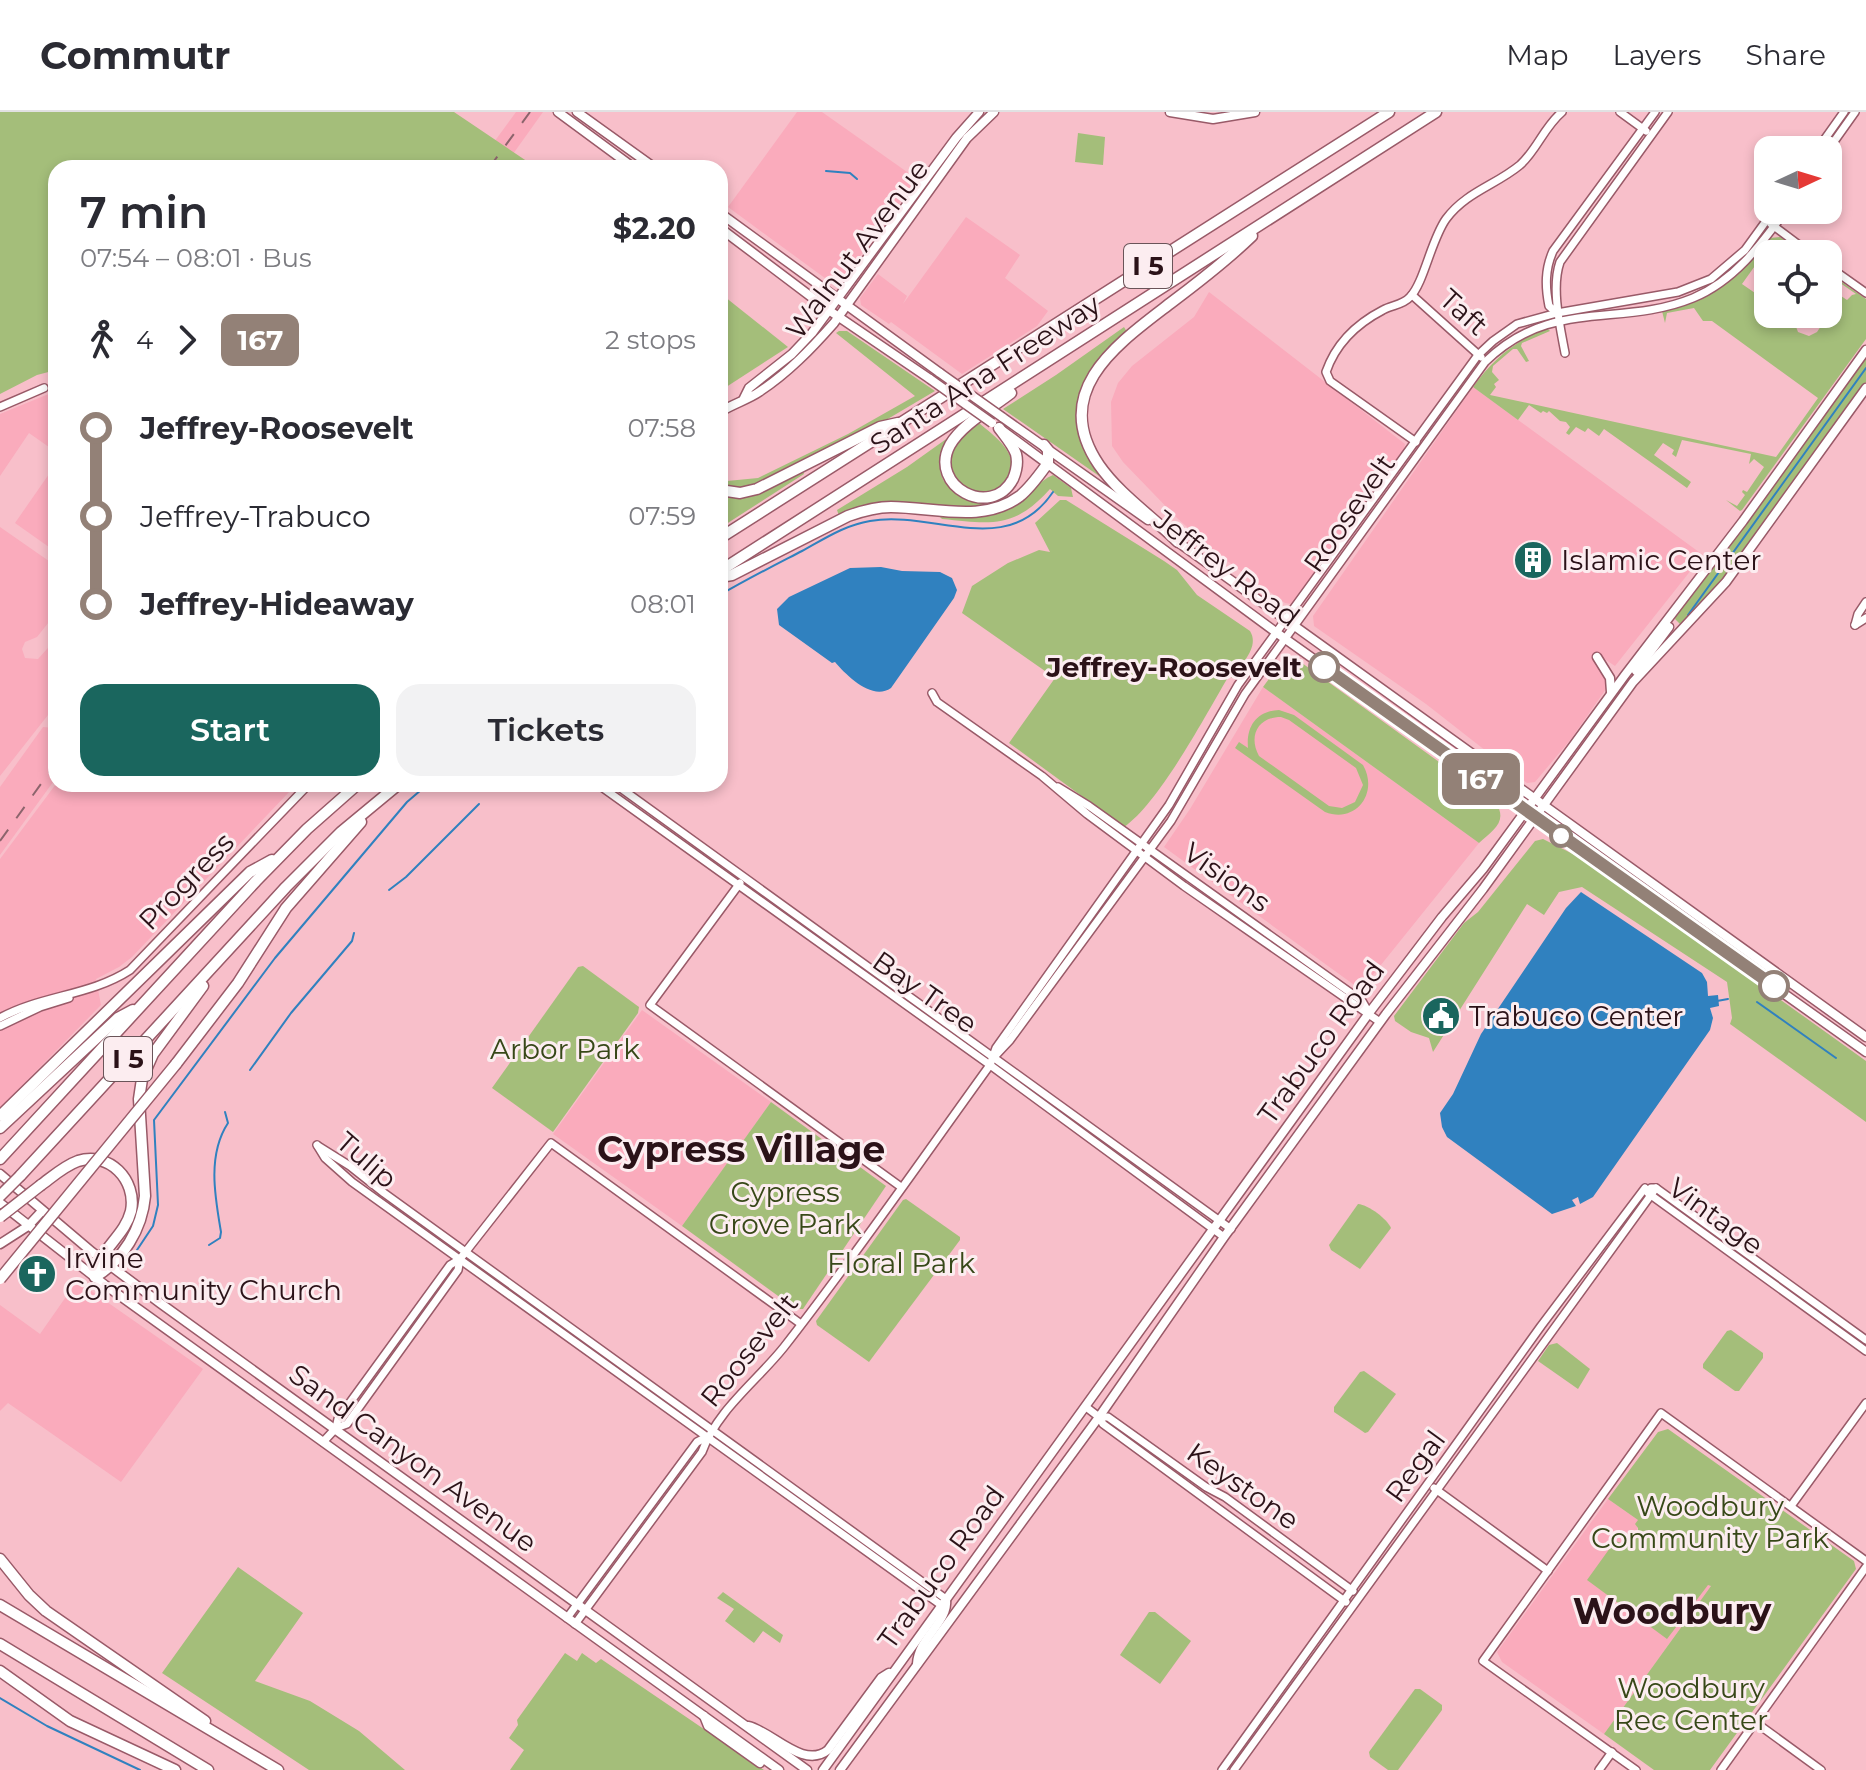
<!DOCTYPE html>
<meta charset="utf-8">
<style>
:root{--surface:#fff;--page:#f2f2f3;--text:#2b2b33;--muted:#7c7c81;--line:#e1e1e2;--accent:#1a665e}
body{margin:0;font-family:Montserrat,sans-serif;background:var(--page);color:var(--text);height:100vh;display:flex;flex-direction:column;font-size:30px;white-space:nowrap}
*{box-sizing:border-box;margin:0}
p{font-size:26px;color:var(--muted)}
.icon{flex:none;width:44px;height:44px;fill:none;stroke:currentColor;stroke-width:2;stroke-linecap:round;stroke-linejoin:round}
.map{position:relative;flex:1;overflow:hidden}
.drawer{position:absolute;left:48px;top:48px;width:680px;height:632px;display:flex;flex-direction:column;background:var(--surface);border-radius:24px;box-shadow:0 4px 12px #0003}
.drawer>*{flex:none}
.badge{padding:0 16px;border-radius:12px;font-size:28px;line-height:52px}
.needle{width:52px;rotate:86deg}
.controls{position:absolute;left:1754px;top:24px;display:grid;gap:16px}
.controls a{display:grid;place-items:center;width:88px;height:88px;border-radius:16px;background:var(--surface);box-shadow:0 4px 12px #0003;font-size:40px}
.map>.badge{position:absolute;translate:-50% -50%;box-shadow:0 0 0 4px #fff}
.legs{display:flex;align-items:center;gap:12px;height:88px;padding:0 32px;font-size:26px}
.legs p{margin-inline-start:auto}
.summary{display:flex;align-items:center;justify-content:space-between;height:136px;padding:0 32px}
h1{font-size:44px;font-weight:600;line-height:60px}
.primary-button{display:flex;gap:16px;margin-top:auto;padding:16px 32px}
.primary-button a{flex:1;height:92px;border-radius:24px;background:var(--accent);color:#fff;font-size:32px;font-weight:600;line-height:92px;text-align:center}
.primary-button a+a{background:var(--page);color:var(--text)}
ul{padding:0 32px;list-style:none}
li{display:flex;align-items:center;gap:28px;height:88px;font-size:30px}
li i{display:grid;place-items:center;width:12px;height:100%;margin:0 10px;background:currentColor}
li i::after{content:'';width:20px;height:20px;margin:-10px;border:6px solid;border-radius:50%;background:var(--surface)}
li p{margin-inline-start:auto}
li:first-child i{background:linear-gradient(#0000 50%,currentColor 0)}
li:last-child i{background:linear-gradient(currentColor 50%,#0000 0)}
header{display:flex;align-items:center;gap:48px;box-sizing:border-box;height:112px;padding:0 40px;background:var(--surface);border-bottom:2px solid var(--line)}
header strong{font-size:38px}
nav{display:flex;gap:44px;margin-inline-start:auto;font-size:28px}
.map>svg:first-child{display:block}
.built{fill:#faabbc}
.green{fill:#a4be7a;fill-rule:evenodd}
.water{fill:#3081bf}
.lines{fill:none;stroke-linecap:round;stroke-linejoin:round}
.stream{stroke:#3081bf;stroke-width:2}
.minor-casing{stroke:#995a68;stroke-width:10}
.major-casing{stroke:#995a68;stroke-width:11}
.highway-casing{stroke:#995a68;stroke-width:13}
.minor{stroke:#fff;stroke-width:7}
.major{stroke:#fff;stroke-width:8}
.highway{stroke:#fff;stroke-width:10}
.rail{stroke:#8c646c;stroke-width:2;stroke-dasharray:14 14;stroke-linecap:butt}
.major-bridge-casing{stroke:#995a68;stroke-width:11;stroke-linecap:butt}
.highway-bridge-casing{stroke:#995a68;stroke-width:13;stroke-linecap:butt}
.major-bridge{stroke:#fff;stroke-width:8}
.highway-bridge{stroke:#fff;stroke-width:10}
.line-1-casing{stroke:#fff;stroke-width:18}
.line-1{stroke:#938177;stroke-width:12}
.stop-1-dot{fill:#fff;stroke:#938177;stroke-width:4}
.labels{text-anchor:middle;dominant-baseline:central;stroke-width:6;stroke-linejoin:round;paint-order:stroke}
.shield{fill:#fcedf0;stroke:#6a5459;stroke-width:2}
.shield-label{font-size:26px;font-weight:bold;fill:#2b1218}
.street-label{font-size:28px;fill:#2b1218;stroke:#fcedf0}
.poi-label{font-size:28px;fill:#2b1218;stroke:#fcedf0;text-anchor:start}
.stop-label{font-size:28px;font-weight:bold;fill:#2b1218;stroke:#fcedf0;text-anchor:end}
.park-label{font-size:28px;fill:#374818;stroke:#fcedf0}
.district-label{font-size:36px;font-weight:bold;fill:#2b1218;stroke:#fcedf0}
</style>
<header>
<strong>Commutr</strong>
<nav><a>Map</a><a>Layers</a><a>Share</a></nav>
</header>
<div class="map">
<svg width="1866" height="1658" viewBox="0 0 1866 1658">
<rect width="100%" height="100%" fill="#f8bfca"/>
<g class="built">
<path d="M516,0H543L503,56H475Z"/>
<path d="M797,0H822L917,67L841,170L833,172L728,95Z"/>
<path d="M966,105L1020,143L1005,166L1048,199L1037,214L962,262L891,210L889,212L861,193L860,186L878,162L907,184L903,192Z"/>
<path d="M1209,180L1405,332L1404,337L1291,492L1285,491L1219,443L1178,407L1123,350L1112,334L1111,290L1118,271L1132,254L1194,205Z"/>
<path d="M1473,275L1703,443L1615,554L1603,546L1613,567L1571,627L1535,670L1527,671L1426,592L1314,514L1313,504Z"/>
<path d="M56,279V340L29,321L0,364V302Z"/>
<path d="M56,352V440L15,411Z"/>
<path d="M0,415L56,454V501L37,525L25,530L22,537L25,546L38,547L56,527V602L48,603L0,664Z"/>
<path d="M1263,575L1479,731L1364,874L1357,875L1164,735L1190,697Z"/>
<path d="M43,615L56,616V666L0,743V675Z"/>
<path d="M56,672H289L292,674L291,678L132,845L119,855L96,867L101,893L0,996V747Z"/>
<path d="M642,898L771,990L682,1114L553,1022Z"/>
<path d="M77,1169L203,1257L121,1370L8,1291L0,1299V1193L40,1222Z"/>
<path d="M1608,1387L1638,1408L1637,1422L1711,1474L1604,1622L1502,1550L1497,1540Z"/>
</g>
<g class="green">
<path d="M0,0H454L537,56H56V258L37,263L0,282Z"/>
<path d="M1078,21L1105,25L1103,53L1075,50Z"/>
<path d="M1780,125L1804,142H1799L1779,128L1772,130L1742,172L1768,190V202H1785L1789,205L1788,208L1795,212L1798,220L1809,224L1817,220L1841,184L1847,188L1852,183L1856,182L1833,166L1830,169L1833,164L1866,187V227L1742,398L1740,399L1726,388L1737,394L1745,383L1742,380L1743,378L1747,380L1764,355L1754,347L1749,352L1751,342L1682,328L1676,345L1672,342L1674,338L1663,331L1654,343L1691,370L1687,376L1604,317L1599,324L1588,316L1585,320L1576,315L1569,323L1566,321L1570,315L1566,310L1560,309L1549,299L1547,301L1543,299L1541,301L1529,293L1518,308L1473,275C1493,247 1515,229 1547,216L1550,219L1522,231L1521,234L1529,249L1526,250L1517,237H1513L1493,254L1492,260L1499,268L1494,272L1496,275L1490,283L1776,345L1818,286L1712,209H1703L1694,196L1667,201L1665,211L1662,199C1710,190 1742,164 1770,126Z"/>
<path d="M720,181L788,235L720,279Z"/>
<path d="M1124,215L1127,220L1101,244L1085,272L1080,302L1102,366L1003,297L1056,263Z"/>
<path d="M839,219H847L935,279L886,308L829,338L816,341L803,351L761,372L741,377L720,374V364L727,369L758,366L848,322L915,284L836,221Z"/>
<path d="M1866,242V270L1731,458L1682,514L1675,507L1676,504Z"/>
<path d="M979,311C997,326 1025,346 1005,370C999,376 991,381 983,381C972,381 963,375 957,367C940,346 961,323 979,311Z"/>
<path d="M949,325C947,332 942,340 940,349C937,375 962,387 982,391V396L899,392L839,404L837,398L907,355Z"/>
<path d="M803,359L804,362L720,416V382L725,384Z"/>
<path d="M1053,363L1071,376L1073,385L1058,384L1050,377C1014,417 992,412 942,407L938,403C966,404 995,409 1019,391C1032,382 1038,369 1053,363Z"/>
<path d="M1060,388H1066L1164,449L1177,458L1197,483L1250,519C1260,535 1241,552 1232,566L1222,558L1218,560L1227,567C1204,606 1159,691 1124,715L1009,631L1055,566L962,501L972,474L1008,451L1039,438L1050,440L1035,411Z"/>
<path d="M1295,546L1496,691C1508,710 1493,718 1479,731L1263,575L1282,549Z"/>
<path d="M1279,598L1294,603L1363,653C1379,681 1356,712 1325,700L1235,636L1239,630L1248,636C1246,614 1257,599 1279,598ZM1281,605L1289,608L1356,656L1363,673L1355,690L1342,696L1329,694L1259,644C1248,624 1258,605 1281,605Z"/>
<path d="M1543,727L1587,749L1866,949V1010L1730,912L1732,906L1727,870L1582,775L1559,780L1544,803L1527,792L1433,940L1429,926L1411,920L1395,909L1394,904L1464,811L1478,800L1535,729Z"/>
<path d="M583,854L639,895L638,901L553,1020L492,976L578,855Z"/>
<path d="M771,990L886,1074L803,1197H796L682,1114Z"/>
<path d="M906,1087L960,1125V1128L869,1250L817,1213L816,1209L903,1088Z"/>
<path d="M1358,1092C1369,1093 1387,1107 1391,1116L1360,1157L1331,1138L1329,1133Z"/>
<path d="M1731,1218L1763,1241V1246L1739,1279H1735L1703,1256V1252L1727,1219Z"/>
<path d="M1557,1231L1590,1257L1578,1277L1538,1249L1549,1233Z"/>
<path d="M1364,1259L1396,1282L1368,1320L1365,1321L1334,1300V1295L1360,1260Z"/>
<path d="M1668,1317L1854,1449L1856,1457L1710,1658H1654L1604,1622L1711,1474L1708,1473L1667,1527L1587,1468L1615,1429L1627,1433L1638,1422V1416L1635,1412L1638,1408L1608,1387L1658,1320Z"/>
<path d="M238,1455L303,1501L255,1569L310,1589L359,1619L405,1658H309L162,1561Z"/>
<path d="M723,1480L783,1523L780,1531L763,1519L754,1531L725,1509L734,1497L717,1486Z"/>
<path d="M1149,1500H1155L1191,1529L1160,1572L1120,1543Z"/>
<path d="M565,1541L577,1549L582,1541L596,1551L601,1547L764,1658H510L524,1638L509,1626L518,1613L517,1608Z"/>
<path d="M1415,1577H1420L1442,1593V1598L1398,1658H1388L1370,1645L1369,1640Z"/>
</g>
<g class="water">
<path d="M881,455L902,459L940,460L952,466L957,478L954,486L891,576C872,589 847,564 835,550L832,551L779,513L777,497L789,485L850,456Z"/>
<path d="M1581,780L1702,861L1707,870L1708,884L1718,883L1719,894L1710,896L1713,906L1710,918L1593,1085L1580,1092L1578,1085L1572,1088L1576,1094L1552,1102L1447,1025L1442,1015L1440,1001L1453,982L1481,922L1566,796Z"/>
</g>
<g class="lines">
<g class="stream">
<path d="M826,59L850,61L857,67"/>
<path d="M720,483C747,467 775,453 802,439C824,427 845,413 870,409C935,398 1007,448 1053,380"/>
<path d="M1688,503L1866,256"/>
<path d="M389,778L406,765L479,692"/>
<path d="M1717,889L1728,887"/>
<path d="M1757,890L1836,946"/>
<path d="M250,958L291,901L352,829L354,821"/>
<path d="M209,1133L220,1126L221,1120C215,1085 207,1043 228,1011L225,1000"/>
<path d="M133,1144L153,1114L158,1093L154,1008L275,846L407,690L428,672"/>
<path d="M0,1586L47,1614L140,1658"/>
</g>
<defs>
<g id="minor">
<path d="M1620,0L1646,19"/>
<path d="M1817,38L1844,0"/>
<path d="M1828,38L1855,0"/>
<path d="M1771,112L1811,142"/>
<path d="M1828,154L1866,181"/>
<path d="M1412,183L1481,245"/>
<path d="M1557,201L1549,194C1545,174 1545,157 1553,139L1655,0"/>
<path d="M1565,241C1560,214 1551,176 1560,150L1668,0"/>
<path d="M0,295L44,276"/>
<path d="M1416,330L1330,269L1326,260C1336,231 1356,212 1383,198C1392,193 1403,193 1410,185C1424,171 1431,128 1446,107C1466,80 1496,73 1520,53C1537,38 1544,15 1562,0"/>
<path d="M1855,513L1858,502L1866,490"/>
<path d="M1855,513L1866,506"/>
<path d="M932,581L937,590L1042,664L1087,702L1184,774L1380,910"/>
<path d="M602,672L603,676L990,953L1224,1125"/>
<path d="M615,672L1231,1117"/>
<path d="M1058,675L1089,694L1362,889L1369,901"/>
<path d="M740,771L650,893L901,1075"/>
<path d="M0,906C42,883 90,884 130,858L309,672"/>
<path d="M0,914L40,895L69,886"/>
<path d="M994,945L1010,928L1171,709L1245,582L1485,250C1551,185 1620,216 1693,186C1734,169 1761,133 1786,98"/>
<path d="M317,1033L325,1046L352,1070L941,1493"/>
<path d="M318,1034L350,1054L384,1081L946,1487"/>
<path d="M1651,1076H1656L1866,1228"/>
<path d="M1648,1081L1866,1239"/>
<path d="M1086,1295L1099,1305L1103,1312L1346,1490"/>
<path d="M1099,1305H1108L1206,1375L1225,1385L1353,1479"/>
<path d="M336,1316L338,1307L450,1153L460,1147"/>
<path d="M323,1330L336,1316L347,1312L458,1158L460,1147L551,1031L801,1212"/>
<path d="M1434,1376L1548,1459"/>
<path d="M1791,1394L1866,1291"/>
<path d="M567,1506L697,1330L707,1325"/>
<path d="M575,1512L702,1340C717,1298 757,1269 784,1235C856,1143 922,1047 990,953L996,936L1169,693L1238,573L1478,243L1493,229L1517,212L1557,201L1678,180L1711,167L1745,138L1774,98"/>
<path d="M1755,1610L1821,1658"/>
<path d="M1222,1658L1541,1214L1645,1076"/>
<path d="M1234,1658L1656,1076"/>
<path d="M1599,1658L1612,1640"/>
<path d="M1636,1658L1483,1549L1661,1301L1866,1449"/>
<path d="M1721,1658L1866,1455"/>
</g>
<g id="major">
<path d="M558,0L634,56"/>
<path d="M577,0L655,56"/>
<path d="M1170,0L1213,7L1255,0"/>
<path d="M720,101L940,261"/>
<path d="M720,116L830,199L930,267"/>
<path d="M744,286L749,276L792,242L812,221L956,26L979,0"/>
<path d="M720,300C733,292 749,287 759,280C788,261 811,237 834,211L967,26L994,0"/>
<path d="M1002,305L1148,408"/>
<path d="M1003,319L1277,521L1866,940"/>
<path d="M1175,428L1866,925"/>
<path d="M1597,545L1610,566L1611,580"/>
<path d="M1636,559L1669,515"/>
<path d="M0,1062L92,1140L160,1191L807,1658"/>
<path d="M0,1091L105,1173L779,1658"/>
<path d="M0,1132L28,1114L42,1099"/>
<path d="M917,1552C918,1526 949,1510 946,1487"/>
<path d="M704,1604L708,1614L760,1651"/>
<path d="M748,1614C772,1619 803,1658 828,1638L881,1566L889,1561"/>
<path d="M823,1658L1369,901L1442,805L1483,757L1625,563L1743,409L1866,238"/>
<path d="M840,1658L1099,1305L1224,1125L1386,902L1483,777L1633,570L1726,470L1866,276"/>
</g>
<g id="highway">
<path d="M999,316C1005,324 1013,333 1016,342C1018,350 1016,360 1013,367C991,408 928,374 950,333C962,312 992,296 1011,281"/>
<path d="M720,378L740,381L757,377L880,315L898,311"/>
<path d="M720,426L1389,0"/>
<path d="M1178,430C1153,405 1119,382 1099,353C1048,278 1120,230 1172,190C1200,169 1227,148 1252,124"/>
<path d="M720,459L1436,0"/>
<path d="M720,465L732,463L848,404C862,399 877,395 891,395C934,395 983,412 1020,384C1031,375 1040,362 1048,351V338L1044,333"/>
<path d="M176,952L238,871L286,796L361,710"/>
<path d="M0,1004L250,760L272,748"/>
<path d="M0,1016L118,906L133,898"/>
<path d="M0,1047L256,769L307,717L358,672"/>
<path d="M20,1064L286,775L341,720L399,672"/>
<path d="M41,1073C52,1065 64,1054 78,1049C109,1039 137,1068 131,1099C126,1119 110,1130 101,1147C99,1152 97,1159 95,1165"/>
<path d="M95,1165C123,1148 142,1117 145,1084L139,987L142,967L153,942L203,874"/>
<path d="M0,1447L29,1483L46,1499L205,1609"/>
<path d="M0,1493L278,1658"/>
<path d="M0,1532L208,1658"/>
<path d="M0,1559L70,1609L175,1658"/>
</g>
</defs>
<use href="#minor" class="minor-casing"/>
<use href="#major" class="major-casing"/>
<use href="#highway" class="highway-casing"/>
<use href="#minor" class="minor"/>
<use href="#major" class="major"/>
<use href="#highway" class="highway"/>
<g class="rail">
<path d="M489,56L530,0"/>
<path d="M0,729L56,651"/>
</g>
<defs>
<g id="major-bridge">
<path d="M940,261L1002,305"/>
<path d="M930,267L992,311"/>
</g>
<g id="highway-bridge">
<path d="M0,1084L20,1064"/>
<path d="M0,1105L41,1073"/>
<path d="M0,1167L176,952"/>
</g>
</defs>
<use href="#major-bridge" class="major-bridge-casing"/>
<use href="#highway-bridge" class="highway-bridge-casing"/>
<use href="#major-bridge" class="major-bridge"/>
<use href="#highway-bridge" class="highway-bridge"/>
</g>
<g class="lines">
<defs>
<path id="line-1" d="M1324,555L1774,874"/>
</defs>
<use href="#line-1" class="line-1-casing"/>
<use href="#line-1" class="line-1"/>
</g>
<defs>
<symbol id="building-disc" viewBox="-11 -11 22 22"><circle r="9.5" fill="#1a665e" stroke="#fcedf0"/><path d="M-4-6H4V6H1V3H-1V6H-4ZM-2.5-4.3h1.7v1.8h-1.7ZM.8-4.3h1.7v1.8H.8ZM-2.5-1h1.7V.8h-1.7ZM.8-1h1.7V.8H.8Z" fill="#fff"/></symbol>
<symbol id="civic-disc" viewBox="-11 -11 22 22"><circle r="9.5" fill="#1a665e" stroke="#fcedf0"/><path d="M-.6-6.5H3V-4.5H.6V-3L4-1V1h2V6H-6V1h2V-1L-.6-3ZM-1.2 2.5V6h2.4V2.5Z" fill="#fff"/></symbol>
<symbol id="church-disc" viewBox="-11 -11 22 22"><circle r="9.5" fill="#1a665e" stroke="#fcedf0"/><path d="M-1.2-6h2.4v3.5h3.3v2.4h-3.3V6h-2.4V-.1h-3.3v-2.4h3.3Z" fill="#fff"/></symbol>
</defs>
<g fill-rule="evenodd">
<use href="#building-disc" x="1511" y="426" width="44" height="44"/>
<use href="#civic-disc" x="1419" y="882" width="44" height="44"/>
<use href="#church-disc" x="15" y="1140" width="44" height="44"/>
</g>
<g class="stop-1-dot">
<circle cx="1324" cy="555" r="14"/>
<circle cx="1561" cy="724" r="10"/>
<circle cx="1774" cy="874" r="14"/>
</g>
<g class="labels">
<g class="shield">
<rect x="1124" y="132" width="48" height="44" rx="6"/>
<rect x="104" y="925" width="48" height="44" rx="6"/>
</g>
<g class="shield-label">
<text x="1148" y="154">I 5</text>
<text x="128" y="947">I 5</text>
</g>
<g class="street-label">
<text transform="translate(857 137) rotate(-53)">Walnut Avenue</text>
<text transform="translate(1464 200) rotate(42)">Taft</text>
<text transform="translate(985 262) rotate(-33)">Santa Ana Freeway</text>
<text transform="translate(1349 401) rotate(-55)">Roosevelt</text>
<text transform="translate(1227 456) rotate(37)">Jeffrey Road</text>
<text transform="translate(1227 765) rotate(35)">Visions</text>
<text transform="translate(186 769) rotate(-46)">Progress</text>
<text transform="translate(925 880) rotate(35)">Bay Tree</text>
<text transform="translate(1321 930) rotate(-54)">Trabuco Road</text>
<text transform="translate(367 1048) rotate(41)">Tulip</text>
<text transform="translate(1716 1104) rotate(36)">Vintage</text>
<text transform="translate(749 1238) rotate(-51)">Roosevelt</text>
<text transform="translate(413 1346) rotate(36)">Sand Canyon Avenue</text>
<text transform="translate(1415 1354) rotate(-54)">Regal</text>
<text transform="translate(1243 1374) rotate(35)">Keystone</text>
<text transform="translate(941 1455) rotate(-54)">Trabuco Road</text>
</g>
<g class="poi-label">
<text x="1561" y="448">Islamic Center</text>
<text x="1469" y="904">Trabuco Center</text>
<text x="65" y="1146">Irvine<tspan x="65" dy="32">Community Church</tspan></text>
</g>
<g class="stop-label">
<text x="1302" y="555">Jeffrey-Roosevelt</text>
</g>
<g class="park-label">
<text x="565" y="937">Arbor Park</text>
<text x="785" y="1080">Cypress<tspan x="785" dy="32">Grove Park</tspan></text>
<text x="901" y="1151">Floral Park</text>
<text x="1710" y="1394">Woodbury<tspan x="1710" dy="32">Community Park</tspan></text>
<text x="1691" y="1576">Woodbury<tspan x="1691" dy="32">Rec Center</tspan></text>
</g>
<g class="district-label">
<text x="741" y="1037">Cypress Village</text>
<text x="1672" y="1499">Woodbury</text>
</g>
</g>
</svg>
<div class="controls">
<a><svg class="needle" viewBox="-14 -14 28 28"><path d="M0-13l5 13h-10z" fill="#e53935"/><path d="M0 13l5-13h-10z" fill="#7c7c81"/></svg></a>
<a><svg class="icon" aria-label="locate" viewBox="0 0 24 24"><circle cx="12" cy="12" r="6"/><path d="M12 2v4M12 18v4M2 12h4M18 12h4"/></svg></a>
</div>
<b class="badge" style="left:1481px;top:667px;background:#938177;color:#fff">167</b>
<section class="drawer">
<div class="summary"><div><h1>7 min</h1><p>07:54 – 08:01 · Bus</p></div><b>$2.20</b></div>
<div class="legs"><svg class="icon" aria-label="walk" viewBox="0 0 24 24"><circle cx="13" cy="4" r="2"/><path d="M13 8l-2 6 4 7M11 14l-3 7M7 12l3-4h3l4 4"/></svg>4<svg class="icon" aria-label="forward" viewBox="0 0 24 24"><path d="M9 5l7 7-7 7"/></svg><b class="badge" style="background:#938177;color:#fff">167</b><p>2 stops</p></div>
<ul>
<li><i style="color:#938177"></i><b>Jeffrey-Roosevelt</b><p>07:58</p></li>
<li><i style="color:#938177"></i><span>Jeffrey-Trabuco</span><p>07:59</p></li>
<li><i style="color:#938177"></i><b>Jeffrey-Hideaway</b><p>08:01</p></li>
</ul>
<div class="primary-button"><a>Start</a><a>Tickets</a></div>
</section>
</div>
